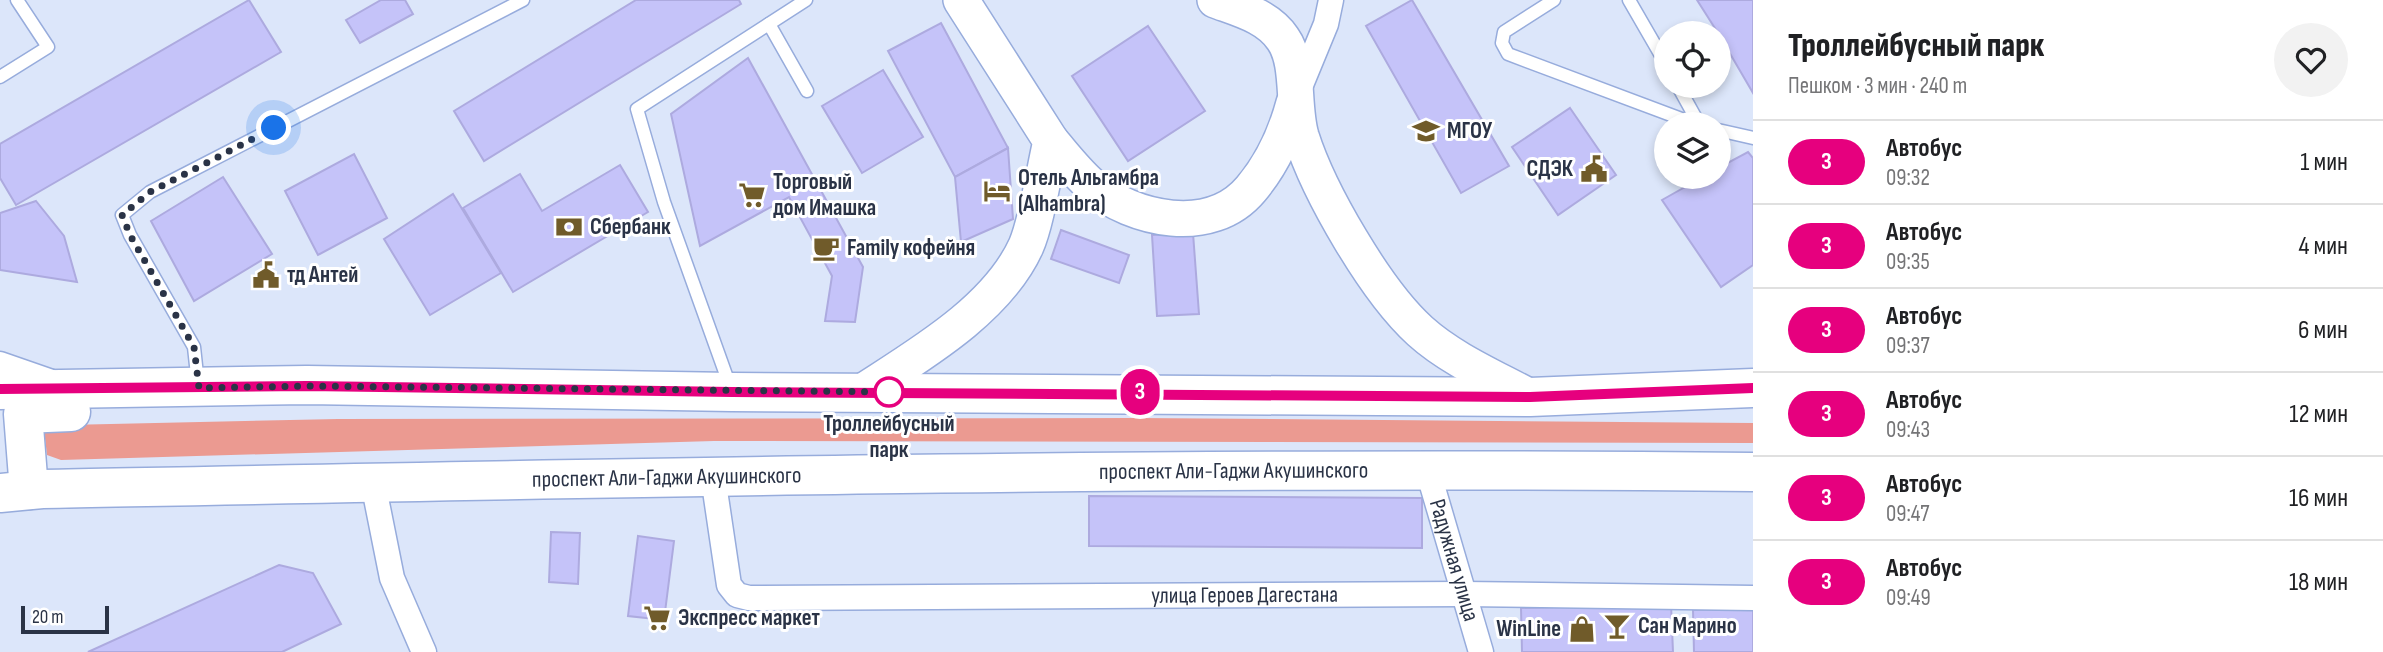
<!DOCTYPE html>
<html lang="ru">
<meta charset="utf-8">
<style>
:root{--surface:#fff;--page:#f2f2f2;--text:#202124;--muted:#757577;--line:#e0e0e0}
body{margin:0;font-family:"Sofia Sans Condensed",sans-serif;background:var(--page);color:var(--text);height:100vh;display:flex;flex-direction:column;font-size:26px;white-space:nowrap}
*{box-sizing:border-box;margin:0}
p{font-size:23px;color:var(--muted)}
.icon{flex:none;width:38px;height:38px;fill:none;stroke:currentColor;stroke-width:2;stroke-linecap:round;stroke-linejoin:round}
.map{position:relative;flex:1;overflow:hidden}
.side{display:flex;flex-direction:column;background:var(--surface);width:630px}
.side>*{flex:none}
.badge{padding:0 14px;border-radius:23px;font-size:24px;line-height:46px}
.controls{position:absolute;left:1654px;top:21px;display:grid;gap:14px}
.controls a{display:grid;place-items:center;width:77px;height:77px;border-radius:50%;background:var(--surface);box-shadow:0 4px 10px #0003;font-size:35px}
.scale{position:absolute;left:21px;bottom:18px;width:88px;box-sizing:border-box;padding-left:7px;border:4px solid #2a3346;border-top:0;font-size:19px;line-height:24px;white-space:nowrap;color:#2a3346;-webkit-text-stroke:5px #fff;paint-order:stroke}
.you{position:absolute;width:35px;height:35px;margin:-18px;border:5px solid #fff;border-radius:50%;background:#1a73e8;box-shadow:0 0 0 10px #1a73e833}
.map>.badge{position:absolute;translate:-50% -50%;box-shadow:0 0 0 4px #fff}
.round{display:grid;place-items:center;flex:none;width:74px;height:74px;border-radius:37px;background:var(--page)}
.summary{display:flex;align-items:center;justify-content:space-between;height:119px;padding:0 35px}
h1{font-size:33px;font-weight:800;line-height:52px}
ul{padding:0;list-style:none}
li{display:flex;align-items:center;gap:21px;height:84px;padding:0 35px;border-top:2px solid var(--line)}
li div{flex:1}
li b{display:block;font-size:26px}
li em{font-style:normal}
li .badge{min-width:77px;font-weight:700;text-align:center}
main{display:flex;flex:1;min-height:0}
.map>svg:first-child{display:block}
.green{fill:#eb9a91}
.building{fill:#c5c3f9;stroke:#adaadf;stroke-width:2}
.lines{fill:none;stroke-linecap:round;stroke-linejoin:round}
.service-casing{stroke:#97acdc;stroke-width:15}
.minor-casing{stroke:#97acdc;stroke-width:27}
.secondary-casing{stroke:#97acdc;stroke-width:38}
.primary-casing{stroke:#97acdc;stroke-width:41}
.service{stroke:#fff;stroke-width:12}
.minor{stroke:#fff;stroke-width:24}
.secondary{stroke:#fff;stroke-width:35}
.primary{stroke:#fff;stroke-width:38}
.line-casing{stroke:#fff;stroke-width:16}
.line{stroke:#e6007e;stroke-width:10}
.walk{stroke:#2a3346;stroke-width:7;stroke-dasharray:0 12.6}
.stop-dot{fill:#fff;stroke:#e6007e;stroke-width:3.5}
.labels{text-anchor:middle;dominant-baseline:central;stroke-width:6;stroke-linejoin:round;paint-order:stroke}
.poi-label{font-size:23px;font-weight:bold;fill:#2a3346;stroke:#fff;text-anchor:start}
.stop-label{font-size:23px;font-weight:bold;fill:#2a3346;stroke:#fff}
.street-label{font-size:23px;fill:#2a3346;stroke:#fff}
</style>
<main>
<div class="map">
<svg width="1753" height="652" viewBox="0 0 1753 652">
<rect width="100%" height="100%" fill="#dce6fa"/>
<path class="green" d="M1137,418L1753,423V443L714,441L61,460L47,455L44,430L66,425L338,419Z"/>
<g class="building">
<path d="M249,0L281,52L16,205L0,178V144Z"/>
<path d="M381,0H405L413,14L360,43L346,20Z"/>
<path d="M636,0H739L741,4L484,161L454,111Z"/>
<path d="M1412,0L1509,166L1461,193L1366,26Z"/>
<path d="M1697,0H1753V93L1718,33Z"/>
<path d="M941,23L1008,148L955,177L888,51Z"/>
<path d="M1148,26L1205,111L1128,161L1072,76Z"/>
<path d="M748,58L863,267L855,322L825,321L832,276L789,197L700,246L671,114Z"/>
<path d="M883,70L923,137L862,173L822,106Z"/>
<path d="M1570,108L1616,175L1558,215L1512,147Z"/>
<path d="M1008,148L1013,219L961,242L955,177Z"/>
<path d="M1748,152L1753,158V265L1721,287L1662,200L1703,177H1718V168Z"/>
<path d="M354,154L387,218L318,255L285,191Z"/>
<path d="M620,165L648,212L513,292L463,208L520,174L542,211Z"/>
<path d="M223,177L272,254L194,301L151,221Z"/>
<path d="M453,194L501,273L430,315L384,239Z"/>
<path d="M36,201L64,236L77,282L0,270V213Z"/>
<path d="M1061,230L1129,255L1119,283L1051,259Z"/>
<path d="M1193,233L1199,314L1157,316L1152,235Z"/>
<path d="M1089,496L1422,498V548L1089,546Z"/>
<path d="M551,532L580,533L578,584L549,582Z"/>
<path d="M638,536L674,541L664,620L628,616Z"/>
<path d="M279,565L313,573L341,624L282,652H88Z"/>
<path d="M1671,604L1673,652H1522L1521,608Z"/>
<path d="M1753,608V652H1694L1693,610Z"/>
</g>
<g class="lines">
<defs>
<g id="service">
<path d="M1554,0L1504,32L1502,43L1508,54L1695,124"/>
<path d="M1629,0L1666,64"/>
<path d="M769,24L807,91"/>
<path d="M0,77L48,47L17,0"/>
<path d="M1678,86L1699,124"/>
<path d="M1718,130L1753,138"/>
<path d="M198,384L194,347L130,235L122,215L150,192L523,0"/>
<path d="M730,386L664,202L637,109L806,0"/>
</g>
<g id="minor">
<path d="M1298,92L1326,24L1331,0"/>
<path d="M0,364L49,381"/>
<path id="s1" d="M1427,468L1481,652"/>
<path id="s2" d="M713,477L729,585L737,595L749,598L1463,594L1753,598"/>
<path d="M373,483L392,578L424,652"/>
</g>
<g id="secondary">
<path d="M1215,0C1239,9 1268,16 1283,39C1300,63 1292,105 1301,136C1319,193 1376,291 1420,331C1451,359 1493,377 1530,397"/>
<path d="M1051,141C1064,156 1076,172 1091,185C1133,220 1211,237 1251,189C1272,164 1286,133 1294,103"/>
<path d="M862,392C919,355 997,310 1026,246C1037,221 1044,170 1051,141L961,0"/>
</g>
<g id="primary">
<path d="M0,390L307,385L732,392L1530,397L1753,388"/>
<path d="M29,490L23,414L71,412"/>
<path id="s3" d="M0,493L42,489C612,478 1183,466 1753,472"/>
</g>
</defs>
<use href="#service" class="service-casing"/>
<use href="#minor" class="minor-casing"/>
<use href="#secondary" class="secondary-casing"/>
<use href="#primary" class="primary-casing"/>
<use href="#service" class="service"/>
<use href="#minor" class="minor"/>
<use href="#secondary" class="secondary"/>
<use href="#primary" class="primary"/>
</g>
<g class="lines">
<defs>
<path id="line" d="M0,389L307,386L732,392L1530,397L1753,388"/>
</defs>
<use href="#line" class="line-casing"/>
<use href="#line" class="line"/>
<path class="walk" d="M274,128L150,192L122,215L130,235L194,347L199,388L307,386L889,392"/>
</g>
<defs>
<symbol id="university-bare" viewBox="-9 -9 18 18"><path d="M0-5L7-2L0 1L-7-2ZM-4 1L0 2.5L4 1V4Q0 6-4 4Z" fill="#705b2a" stroke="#fff" stroke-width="2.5" paint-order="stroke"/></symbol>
<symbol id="civic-bare" viewBox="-9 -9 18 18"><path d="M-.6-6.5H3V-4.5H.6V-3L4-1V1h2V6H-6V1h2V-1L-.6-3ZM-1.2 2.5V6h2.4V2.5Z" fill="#705b2a" stroke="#fff" stroke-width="2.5" paint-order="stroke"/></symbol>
<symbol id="hotel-bare" viewBox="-9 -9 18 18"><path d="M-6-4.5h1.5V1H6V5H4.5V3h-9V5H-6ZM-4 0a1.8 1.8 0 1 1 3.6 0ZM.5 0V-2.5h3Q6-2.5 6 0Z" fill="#705b2a" stroke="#fff" stroke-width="2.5" paint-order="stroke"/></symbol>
<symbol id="supermarket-bare" viewBox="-9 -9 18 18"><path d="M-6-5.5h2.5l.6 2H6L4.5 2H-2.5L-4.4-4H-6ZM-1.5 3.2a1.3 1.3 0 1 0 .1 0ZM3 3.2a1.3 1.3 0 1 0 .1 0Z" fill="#705b2a" stroke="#fff" stroke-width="2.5" paint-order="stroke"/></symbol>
<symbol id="bank-bare" viewBox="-9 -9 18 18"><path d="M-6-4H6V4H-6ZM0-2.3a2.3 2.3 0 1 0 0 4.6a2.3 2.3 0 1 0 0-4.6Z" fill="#705b2a" stroke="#fff" stroke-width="2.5" paint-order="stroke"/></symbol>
<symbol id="cafe-bare" viewBox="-9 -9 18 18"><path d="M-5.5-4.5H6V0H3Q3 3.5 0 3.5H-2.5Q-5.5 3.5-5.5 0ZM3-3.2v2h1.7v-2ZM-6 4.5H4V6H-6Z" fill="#705b2a" stroke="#fff" stroke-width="2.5" paint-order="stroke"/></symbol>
<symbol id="bar-bare" viewBox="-9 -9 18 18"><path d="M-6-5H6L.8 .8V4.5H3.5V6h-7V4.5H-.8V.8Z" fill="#705b2a" stroke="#fff" stroke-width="2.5" paint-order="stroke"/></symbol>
<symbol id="shop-bare" viewBox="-9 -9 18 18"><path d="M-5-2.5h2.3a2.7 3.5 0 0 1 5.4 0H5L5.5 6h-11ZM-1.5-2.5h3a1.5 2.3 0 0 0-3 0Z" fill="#705b2a" stroke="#fff" stroke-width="2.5" paint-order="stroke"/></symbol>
</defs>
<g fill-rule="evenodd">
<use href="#university-bare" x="1407" y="112" width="38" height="38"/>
<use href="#civic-bare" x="1575" y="150" width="38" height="38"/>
<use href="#hotel-bare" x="978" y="172" width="38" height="38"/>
<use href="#supermarket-bare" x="733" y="176" width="38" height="38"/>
<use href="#bank-bare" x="550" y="208" width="38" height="38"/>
<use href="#cafe-bare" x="807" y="229" width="38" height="38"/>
<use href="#civic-bare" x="247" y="256" width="38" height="38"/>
<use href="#supermarket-bare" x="638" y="599" width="38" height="38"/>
<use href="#bar-bare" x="1598" y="607" width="38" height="38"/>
<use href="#shop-bare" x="1563" y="610" width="38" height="38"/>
</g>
<circle class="stop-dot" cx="889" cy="392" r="14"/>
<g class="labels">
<g class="poi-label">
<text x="1447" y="131">МГОУ</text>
<text x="1573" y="169" text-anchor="end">СДЭК</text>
<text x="1018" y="178">Отель Альгамбра<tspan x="1018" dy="26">(Alhambra)</tspan></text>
<text x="773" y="182">Торговый<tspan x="773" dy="26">дом Имашка</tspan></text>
<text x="590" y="227">Сбербанк</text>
<text x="847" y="248">Family кофейня</text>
<text x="287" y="275">тд Антей</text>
<text x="678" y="618">Экспресс маркет</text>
<text x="1638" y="626">Сан Марино</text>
<text x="1561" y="629" text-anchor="end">WinLine</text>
</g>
<g class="stop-label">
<text x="889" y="424">Троллейбусный<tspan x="889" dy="26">парк</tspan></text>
</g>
<g class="street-label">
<text stroke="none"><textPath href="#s3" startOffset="1234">проспект Али-Гаджи Акушинского</textPath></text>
<text stroke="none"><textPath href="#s3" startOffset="667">проспект Али-Гаджи Акушинского</textPath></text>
<text stroke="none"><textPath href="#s1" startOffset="96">Радужная улица</textPath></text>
<text stroke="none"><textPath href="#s2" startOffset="630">улица Героев Дагестана</textPath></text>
</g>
</g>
</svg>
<div class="controls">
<a><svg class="icon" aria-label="locate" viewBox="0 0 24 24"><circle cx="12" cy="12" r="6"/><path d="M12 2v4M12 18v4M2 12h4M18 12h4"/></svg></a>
<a><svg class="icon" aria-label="layers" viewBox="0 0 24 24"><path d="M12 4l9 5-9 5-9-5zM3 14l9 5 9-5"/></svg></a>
</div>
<div class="scale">20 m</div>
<div class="you" style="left:274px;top:128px"></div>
<b class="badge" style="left:1140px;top:392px;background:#e6007e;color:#fff">3</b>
</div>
<section class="side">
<div class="summary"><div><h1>Троллейбусный парк</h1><p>Пешком · 3 мин · 240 m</p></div><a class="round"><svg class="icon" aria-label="heart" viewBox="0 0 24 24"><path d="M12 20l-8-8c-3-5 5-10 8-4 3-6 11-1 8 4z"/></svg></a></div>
<ul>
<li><span class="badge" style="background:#e6007e;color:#fff">3</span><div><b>Автобус</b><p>09:32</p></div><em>1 мин</em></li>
<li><span class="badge" style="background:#e6007e;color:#fff">3</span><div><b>Автобус</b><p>09:35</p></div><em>4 мин</em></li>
<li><span class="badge" style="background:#e6007e;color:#fff">3</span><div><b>Автобус</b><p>09:37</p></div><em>6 мин</em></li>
<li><span class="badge" style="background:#e6007e;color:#fff">3</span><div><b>Автобус</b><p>09:43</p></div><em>12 мин</em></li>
<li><span class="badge" style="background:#e6007e;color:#fff">3</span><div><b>Автобус</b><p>09:47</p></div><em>16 мин</em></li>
<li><span class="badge" style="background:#e6007e;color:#fff">3</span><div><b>Автобус</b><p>09:49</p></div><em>18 мин</em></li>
</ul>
</section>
</main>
